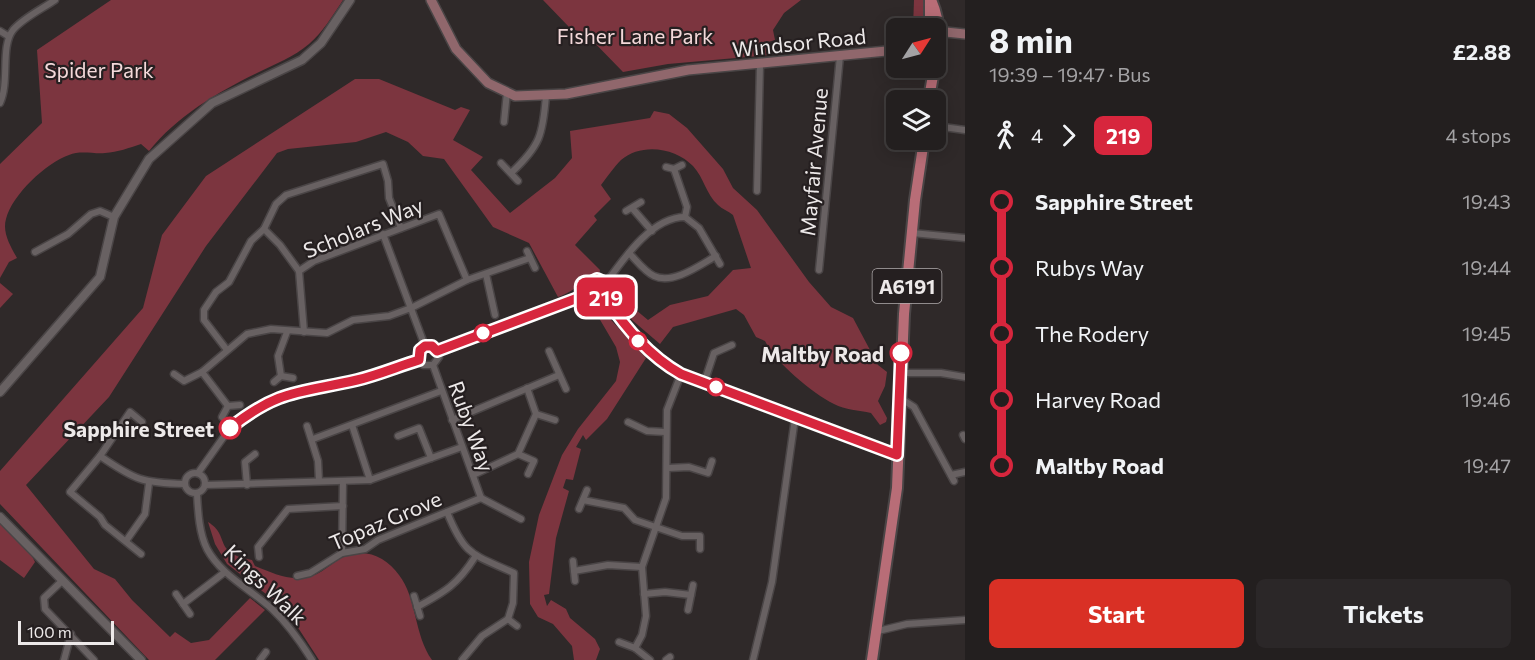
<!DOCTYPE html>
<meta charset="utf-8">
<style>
:root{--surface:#231f1f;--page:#2b2728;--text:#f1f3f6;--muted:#a3a2a4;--line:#403d3d;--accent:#d93025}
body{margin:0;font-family:Commissioner,sans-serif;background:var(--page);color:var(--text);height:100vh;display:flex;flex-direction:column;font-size:22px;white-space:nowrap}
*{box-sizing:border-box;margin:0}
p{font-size:20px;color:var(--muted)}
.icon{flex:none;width:33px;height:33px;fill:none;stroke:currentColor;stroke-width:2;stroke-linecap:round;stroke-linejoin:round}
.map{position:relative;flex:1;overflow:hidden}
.panel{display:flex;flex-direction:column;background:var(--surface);width:570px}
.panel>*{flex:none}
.badge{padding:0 12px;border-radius:9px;font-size:21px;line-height:39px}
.needle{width:39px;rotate:54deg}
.controls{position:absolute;left:886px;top:18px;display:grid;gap:12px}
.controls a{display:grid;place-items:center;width:60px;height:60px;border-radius:9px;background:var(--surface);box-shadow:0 3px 15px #0003,0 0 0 2px var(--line);font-size:30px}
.scale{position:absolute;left:18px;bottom:15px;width:96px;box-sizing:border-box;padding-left:6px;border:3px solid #ede9e9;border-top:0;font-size:16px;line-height:21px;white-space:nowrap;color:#ede9e9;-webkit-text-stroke:4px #251f20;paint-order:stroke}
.map>.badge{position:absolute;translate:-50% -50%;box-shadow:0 0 0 3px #fff}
.legs{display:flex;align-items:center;gap:9px;height:66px;padding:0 24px;font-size:20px}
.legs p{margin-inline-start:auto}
.headline{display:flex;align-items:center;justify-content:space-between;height:102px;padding:0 24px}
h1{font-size:33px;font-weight:700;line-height:45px}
.primary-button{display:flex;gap:12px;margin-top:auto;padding:12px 24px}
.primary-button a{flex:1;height:69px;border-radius:9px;background:var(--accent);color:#fff;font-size:24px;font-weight:700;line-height:69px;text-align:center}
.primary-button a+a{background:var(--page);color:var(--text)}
ul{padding:0 24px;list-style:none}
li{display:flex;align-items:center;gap:21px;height:66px;font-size:22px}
li i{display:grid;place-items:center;width:9px;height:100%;margin:0 8px;background:currentColor}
li i::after{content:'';width:15px;height:15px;margin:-8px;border:4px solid;border-radius:50%;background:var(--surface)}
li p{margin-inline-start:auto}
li:first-child i{background:linear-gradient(#0000 50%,currentColor 0)}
li:last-child i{background:linear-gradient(currentColor 50%,#0000 0)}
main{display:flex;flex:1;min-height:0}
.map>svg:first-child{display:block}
.green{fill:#7c353f}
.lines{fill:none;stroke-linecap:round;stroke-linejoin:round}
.minor-casing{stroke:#4a4546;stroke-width:9}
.tertiary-casing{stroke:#4a4546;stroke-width:11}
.secondary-casing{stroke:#4a4546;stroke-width:12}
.primary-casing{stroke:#4a4546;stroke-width:14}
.minor{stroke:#686162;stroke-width:6}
.tertiary{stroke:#686162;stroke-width:8}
.secondary{stroke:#90676c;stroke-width:9}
.primary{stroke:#b86d77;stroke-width:10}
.line-1-casing{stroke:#fff;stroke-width:14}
.line-1{stroke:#d7263d;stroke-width:9}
.stop-1-dot{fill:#fff;stroke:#d7263d;stroke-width:3}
.labels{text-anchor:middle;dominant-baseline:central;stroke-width:4.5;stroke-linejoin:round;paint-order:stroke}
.shield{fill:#251f20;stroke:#b1acad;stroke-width:1.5}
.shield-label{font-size:20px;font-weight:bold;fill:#ede9e9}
.park-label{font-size:21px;fill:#f3d8d9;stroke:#251f20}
.street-label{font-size:21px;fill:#ede9e9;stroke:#251f20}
.stop-label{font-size:21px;font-weight:bold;fill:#ede9e9;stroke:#251f20;text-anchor:end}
</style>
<main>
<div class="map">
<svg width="965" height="660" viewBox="0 0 965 660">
<rect width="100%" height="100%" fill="#2f2929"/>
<g class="green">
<path d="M111,0H343C333,15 323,32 309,44C294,57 275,64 257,73C218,92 177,116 149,151L141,144C129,148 118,152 105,153C93,154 80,150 69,155C46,163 12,195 6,219C2,233 11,247 17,258L9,262L0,278V164L42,123L37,50Z"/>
<path d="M543,0H801L784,13L773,30L775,40L768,42L769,55L668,64L623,72L586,34L570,28Z"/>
<path d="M914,0H924L923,28H913Z"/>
<path d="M355,79H379L455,110L461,107L470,110L453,140L483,157L471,170L510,213L555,178L572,158L570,131L650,118L654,111L669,114L687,128L723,169L733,188L757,210L809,282L831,307L853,318L878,365L887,372L885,386L878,401L887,418L886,422L880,425L871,413C859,410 845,410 834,404C812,393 775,362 765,341L756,337L744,315L736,309L673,327L660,344L632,320L616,294L620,293L624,300L648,320L670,305L708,296L733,270L751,268L733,215C728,211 722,209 718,205C706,194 704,178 693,166C676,148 642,142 621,160C614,167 607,177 601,185L611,199L594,216L597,220L575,245L600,270L599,275C588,275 575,292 558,297L529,243L493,227L444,159L423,156L408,142L386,132L356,142L288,149L277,153L206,246L109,397L26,485L94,569L115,579L132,600L170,637L175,632L191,643L209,640L250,598L265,610L215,660H149L0,504V471L143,308L162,235L206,176Z"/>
<path d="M0,283L13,294L0,308Z"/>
<path d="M590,306L601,309L646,358L607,419L586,440L583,435L576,447L581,449L573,480L566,479L563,488L569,491L556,538L549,594L544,595L547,606L551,600L566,609L570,618L595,639L600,649L596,660H574L572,646L553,624L538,617L530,604L529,562L539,515L562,455L578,429L616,381L620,362L616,347L599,318L576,310L574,307Z"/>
<path d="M208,522C231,536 212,553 252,560L255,566C273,573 288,581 307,577C321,575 331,563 343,557C365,547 386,557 399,575C417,598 414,635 432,660H319L295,623L279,604L227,564L215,544Z"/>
<path d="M0,523L31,554L35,562L24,578L0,560Z"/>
</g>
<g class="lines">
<defs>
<g id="minor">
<path d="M0,31L8,36"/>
<path d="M0,103C10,81 0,47 13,30C23,18 42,9 55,0"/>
<path d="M504,122L507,92"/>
<path d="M936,126L965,130"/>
<path d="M501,163L518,181"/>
<path d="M666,167L674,169L682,165"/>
<path d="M674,169L687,207L685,217"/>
<path d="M511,173C540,146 543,135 546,95"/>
<path d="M757,191L760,65"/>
<path d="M633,209L652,231"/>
<path d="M626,211L641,202"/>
<path d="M685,217L699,228L720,264"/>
<path d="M264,229L280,245L299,271L304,332"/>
<path d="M912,233L965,238"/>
<path d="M383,234L425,346"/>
<path d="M527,251L535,268"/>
<path d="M35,252L68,234L91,214L100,211L114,217"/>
<path d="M629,253C636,260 645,272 654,276C673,285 700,265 716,256"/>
<path d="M819,270L840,56"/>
<path d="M299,271L314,261L439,214L467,280"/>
<path d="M486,274L495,315"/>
<circle cx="598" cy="290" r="11"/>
<path d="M606,283C624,258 652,217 685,217"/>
<path d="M605,299L651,355L681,374L897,455"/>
<path d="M227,350L204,320V310L216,292L229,282L251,241L264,229L276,204L286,195L383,164L388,181L389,198L401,228"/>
<path d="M437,351L588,294"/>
<path d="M549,351L566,389"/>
<path d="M419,360L423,365H433L439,357L437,351"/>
<path d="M419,360L420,350C425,344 432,344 437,351"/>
<path d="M433,365L481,498"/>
<path d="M202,372L228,406"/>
<path d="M900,373H941L965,377"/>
<path d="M174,374L184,381L202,372L247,334L271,329L327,333L353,320L389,316L411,308L467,280L530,258"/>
<path d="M281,376L278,356L287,332"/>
<path d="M274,382L281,376L293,378"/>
<path d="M704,383L714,353L732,345"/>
<path d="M900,398L914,407L954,481"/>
<path d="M536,414L555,420"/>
<path d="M222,417L228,406L240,405"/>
<path d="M452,420L559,375"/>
<path d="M142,422L130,412L100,456C135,480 142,483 185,484"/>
<path d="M628,422L647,431L665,432"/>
<path d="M352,425L370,480"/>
<path d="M307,426L318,461L319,481"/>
<path d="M963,435L965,439"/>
<path d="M398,436L419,428L431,458"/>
<path d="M313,439L441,391"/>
<path d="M518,454L534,461L528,474"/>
<path d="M100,456L70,492L100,517L105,525L141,554"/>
<path d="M668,468L689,467L708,473L712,461"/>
<circle cx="195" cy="483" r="10"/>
<path d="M198,473L230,428L253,410L278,397L358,380L419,360"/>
<path d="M473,475L518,454L536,414L527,388"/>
<path d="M951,475L965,472"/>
<path d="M205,485L370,480L462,447"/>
<path d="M247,485L245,462L255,454"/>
<path d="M197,494C198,511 199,533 207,549C221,575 250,589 272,609C288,624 300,641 312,660"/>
<path d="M481,498L521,519"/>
<path d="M583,500L624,508L635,520L682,536H700V549"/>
<path d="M579,509L587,490"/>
<path d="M447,512C465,557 473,554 514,573L513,603L508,619L482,636L462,660"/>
<path d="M126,541L145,514L149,483"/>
<path d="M342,553L343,482"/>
<path d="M259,557L258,547L288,509L343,506"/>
<path d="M573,561L575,581"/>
<path d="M574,571L608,565L642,567"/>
<path d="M297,576L310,573L342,553L365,549L378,540L481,498"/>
<path d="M63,580L44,598L45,609L94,660"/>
<path d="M176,594L190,614"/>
<path d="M644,594L665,592L691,595"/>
<path d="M414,596L420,616"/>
<path d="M183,604L225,572"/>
<path d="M417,607C445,592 458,584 475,557"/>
<path d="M688,610L693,585"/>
<path d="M508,619L517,626"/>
<path d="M874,632L907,624L965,620"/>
<path d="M619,642L635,648L650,660"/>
<path d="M635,648L642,635L646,616L642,567L666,498L667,410L681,374"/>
<path d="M64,660L71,634"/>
<path d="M260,660L266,652"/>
<path d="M666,660L670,657"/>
<path d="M753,660L772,582L795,418"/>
</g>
<g id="tertiary">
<path d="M0,392L100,277L114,217L149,159L212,103L302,60L321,43L350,0"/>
<path d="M0,517L141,660"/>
</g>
<g id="secondary">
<path d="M431,0L456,49L488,83L515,96L566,94L688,70L897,50"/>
<path d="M936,31L965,34"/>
</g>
<g id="primary">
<path d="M930,28V0"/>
<path d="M929,100C933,66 947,34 931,0"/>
<path d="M872,660L897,488L904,314L915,200L924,140"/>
</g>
</defs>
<use href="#minor" class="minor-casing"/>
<use href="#tertiary" class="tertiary-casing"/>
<use href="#secondary" class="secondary-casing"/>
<use href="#primary" class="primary-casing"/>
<use href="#minor" class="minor"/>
<use href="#tertiary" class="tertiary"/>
<use href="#secondary" class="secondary"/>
<use href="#primary" class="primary"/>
</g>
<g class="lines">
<defs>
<path id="line-1" d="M230,428C279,389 300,393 357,380C378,375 399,366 419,360L420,350L425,346H432L437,351L583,296L588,294L591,282L597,279L606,283L609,293L605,298C627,329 649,356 681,374L897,455L901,353"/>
</defs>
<use href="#line-1" class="line-1-casing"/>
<use href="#line-1" class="line-1"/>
</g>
<g class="stop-1-dot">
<circle cx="483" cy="333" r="8"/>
<circle cx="638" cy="341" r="8"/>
<circle cx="901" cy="353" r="10"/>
<circle cx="716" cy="387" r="8"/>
<circle cx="230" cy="428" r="10"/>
</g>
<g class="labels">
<rect class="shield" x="872.5" y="269" width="69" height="34" rx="4.5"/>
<g class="shield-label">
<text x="907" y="286">A6191</text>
</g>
<g class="park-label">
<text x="635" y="35">Fisher Lane Park</text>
<text x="99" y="69">Spider Park</text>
</g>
<g class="street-label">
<text transform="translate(799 42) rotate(-6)">Windsor Road</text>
<text transform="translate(813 162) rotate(-85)">Mayfair Avenue</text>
<text transform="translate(363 227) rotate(-22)">Scholars Way</text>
<text transform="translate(472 426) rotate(70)">Ruby Way</text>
<text transform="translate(385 520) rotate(-23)">Topaz Grove</text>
<text transform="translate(266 584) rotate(44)">Kings Walk</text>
</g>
<g class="stop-label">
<text x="884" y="353">Maltby Road</text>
<text x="214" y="428">Sapphire Street</text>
</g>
</g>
</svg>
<div class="controls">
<a><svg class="needle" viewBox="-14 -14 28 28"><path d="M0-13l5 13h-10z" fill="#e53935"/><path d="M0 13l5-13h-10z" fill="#a3a2a4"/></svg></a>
<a><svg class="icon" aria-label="layers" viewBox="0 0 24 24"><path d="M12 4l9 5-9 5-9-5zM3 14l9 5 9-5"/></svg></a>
</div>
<div class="scale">100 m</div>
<b class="badge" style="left:606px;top:297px;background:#d7263d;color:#fff">219</b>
</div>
<section class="panel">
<div class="headline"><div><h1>8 min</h1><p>19:39 – 19:47 · Bus</p></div><b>£2.88</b></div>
<div class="legs"><svg class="icon" aria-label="walk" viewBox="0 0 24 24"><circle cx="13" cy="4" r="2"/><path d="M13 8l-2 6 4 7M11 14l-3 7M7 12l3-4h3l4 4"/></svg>4<svg class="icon" aria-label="forward" viewBox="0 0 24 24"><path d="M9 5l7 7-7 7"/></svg><b class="badge" style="background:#d7263d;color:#fff">219</b><p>4 stops</p></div>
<ul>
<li><i style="color:#d7263d"></i><b>Sapphire Street</b><p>19:43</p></li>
<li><i style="color:#d7263d"></i><span>Rubys Way</span><p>19:44</p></li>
<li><i style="color:#d7263d"></i><span>The Rodery</span><p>19:45</p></li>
<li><i style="color:#d7263d"></i><span>Harvey Road</span><p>19:46</p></li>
<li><i style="color:#d7263d"></i><b>Maltby Road</b><p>19:47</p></li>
</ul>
<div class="primary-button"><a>Start</a><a>Tickets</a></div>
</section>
</main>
